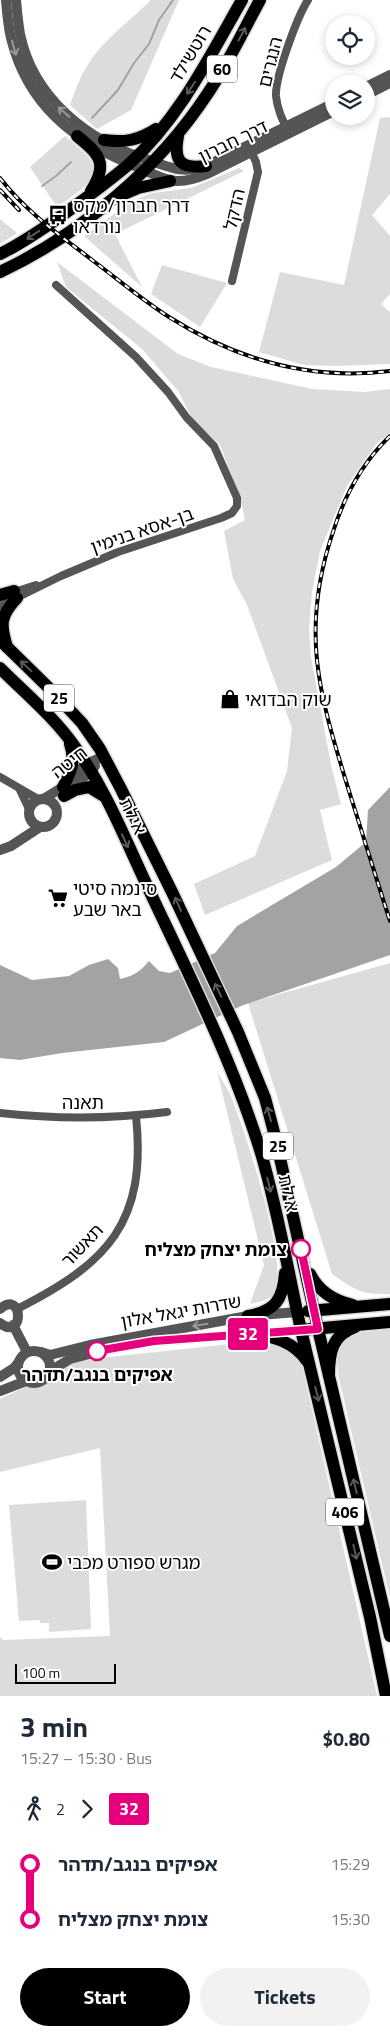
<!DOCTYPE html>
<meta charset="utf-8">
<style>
:root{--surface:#fff;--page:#f2f2f3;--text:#1f2937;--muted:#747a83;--accent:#000}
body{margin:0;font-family:"Titillium Web","Noto Sans Hebrew",sans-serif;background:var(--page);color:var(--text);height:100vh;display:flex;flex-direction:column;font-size:19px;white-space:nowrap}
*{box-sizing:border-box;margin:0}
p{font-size:16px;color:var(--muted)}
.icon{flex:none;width:28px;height:28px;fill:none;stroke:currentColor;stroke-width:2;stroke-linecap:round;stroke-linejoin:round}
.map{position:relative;height:1696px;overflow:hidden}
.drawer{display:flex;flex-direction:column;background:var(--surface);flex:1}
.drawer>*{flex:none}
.badge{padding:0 10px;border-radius:4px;font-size:18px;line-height:32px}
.fabs{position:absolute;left:325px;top:15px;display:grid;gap:10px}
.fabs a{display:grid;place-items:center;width:50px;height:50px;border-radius:50%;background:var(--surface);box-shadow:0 2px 8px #0003;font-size:25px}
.scale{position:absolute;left:15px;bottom:12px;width:101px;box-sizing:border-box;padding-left:5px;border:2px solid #000;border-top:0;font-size:14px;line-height:18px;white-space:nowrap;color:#000;-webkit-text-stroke:4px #fff;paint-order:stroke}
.map>.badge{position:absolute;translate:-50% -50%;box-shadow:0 0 0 2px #fff}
.legs{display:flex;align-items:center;gap:8px;height:55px;padding:0 20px;font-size:16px}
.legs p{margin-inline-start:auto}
.head{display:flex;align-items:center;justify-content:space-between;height:85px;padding:0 20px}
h1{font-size:28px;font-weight:700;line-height:38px}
.button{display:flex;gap:10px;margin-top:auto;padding:10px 20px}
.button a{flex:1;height:58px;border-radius:30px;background:var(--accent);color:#fff;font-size:20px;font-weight:700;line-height:58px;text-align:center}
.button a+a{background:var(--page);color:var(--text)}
ul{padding:0 20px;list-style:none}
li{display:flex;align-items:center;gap:18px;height:55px;font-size:19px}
li i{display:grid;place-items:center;width:8px;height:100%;margin:0 6px;background:currentColor}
li i::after{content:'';width:12px;height:12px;margin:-6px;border:4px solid;border-radius:50%;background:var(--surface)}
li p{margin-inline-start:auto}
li:first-child i{background:linear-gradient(#0000 50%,currentColor 0)}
li:last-child i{background:linear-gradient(currentColor 50%,#0000 0)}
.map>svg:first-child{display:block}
.green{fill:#dcdcdc}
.water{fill:#a3a3a3}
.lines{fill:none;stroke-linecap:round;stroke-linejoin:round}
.stream{stroke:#a3a3a3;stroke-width:2}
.primary-casing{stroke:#dbdbdb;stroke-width:15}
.trunk-casing{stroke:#dbdbdb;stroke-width:15}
.minor{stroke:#555;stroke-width:8}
.tertiary{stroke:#555;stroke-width:10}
.primary{stroke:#000;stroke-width:12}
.trunk{stroke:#000;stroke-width:12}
.rail-casing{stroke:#000;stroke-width:4}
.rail{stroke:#fff;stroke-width:2;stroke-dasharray:5.5;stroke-linecap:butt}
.oneway{stroke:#595959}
.oneway2{stroke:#999}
.line-1-casing{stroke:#fff;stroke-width:11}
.line-1{stroke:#e6007e;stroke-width:8}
.stop-1-dot{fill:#fff;stroke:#e6007e;stroke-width:2.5}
.labels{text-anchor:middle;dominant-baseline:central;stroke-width:4;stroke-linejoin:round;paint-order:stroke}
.shield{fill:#fff;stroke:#4c4c4c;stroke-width:1}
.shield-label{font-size:16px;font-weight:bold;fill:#000}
.street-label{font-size:18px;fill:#000;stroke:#fff}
.poi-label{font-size:18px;fill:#000;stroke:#fff;text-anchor:start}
.stop-label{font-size:18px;font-weight:bold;fill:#000;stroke:#fff;text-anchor:end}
</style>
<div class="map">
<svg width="390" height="1696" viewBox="0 0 390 1696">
<rect width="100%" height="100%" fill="#fff"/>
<g class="green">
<path d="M151,0H179L131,110L97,129L70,105C75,91 80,76 89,63C104,39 131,20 151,0Z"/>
<path d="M390,117V194L372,215L390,236V294L381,304L390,312V364L334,366L304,365L259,352L280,272L344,285L380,118Z"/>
<path d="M65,136C73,143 82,150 89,158C106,178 71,197 57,207L30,167Z"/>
<path d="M239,168L244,171L115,234L142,287L84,236L133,200L153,193L191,188Z"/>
<path d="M0,219L17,233L0,244Z"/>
<path d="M57,262L178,354L211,367L312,389L365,392L390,389V433L377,443L347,486L320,551L312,592L309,629L311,657L331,765L341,804L320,810L332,860L205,915L194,884L255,856L287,771L292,728L247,605L233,579L224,531L245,520L241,501L220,445L192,419L179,392L142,349L66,287Z"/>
<path d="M162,265L227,283L200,327L151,294Z"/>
<path d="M390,963V1294C362,1295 354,1290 332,1274L248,1003Z"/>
<path d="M217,1071C221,1079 226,1086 230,1094C243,1124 291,1269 274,1293C269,1301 258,1302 250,1304L264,1265Z"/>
<path d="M390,1329V1598L338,1374C333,1331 355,1333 390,1329Z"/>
<path d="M259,1341C277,1343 292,1349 302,1366L377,1696H0V1637L3,1640L110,1636L100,1448L0,1472V1399L25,1387L45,1384L54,1373L72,1361Z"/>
<path d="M86,1500L91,1629L49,1632V1623H40V1620L19,1621L9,1505Z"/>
</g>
<path class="water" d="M390,787V955L241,1006L164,1042L62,1053L20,1060L0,1058V965L32,980L69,976L89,965L108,959L118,968L120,979C133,976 140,972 149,961L159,971L170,973L215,953L237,926L336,867L366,842L368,810Z"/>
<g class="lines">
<g class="stream">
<path d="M92,118L118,90L134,63L149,44L159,20L173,0"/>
<path d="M42,186L56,176L71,162"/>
</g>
<defs>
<g id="primary">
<path d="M318,1329L390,1636"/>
<path d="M301,1330L370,1617L386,1696"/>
<path d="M251,1333C274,1337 293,1341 307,1361"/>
</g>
<g id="trunk">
<path d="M77,136C99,154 109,163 91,191"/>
<path d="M178,136C173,162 181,169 206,166"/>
<path d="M104,140C125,143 139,140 156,129"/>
<path d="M124,194L138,188L170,181"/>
<path d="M0,254C23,243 44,228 64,214C86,198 108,182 128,165C178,120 209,58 242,0"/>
<path d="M0,272C81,234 159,168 208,93C228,64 243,31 260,0"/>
<path d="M0,595L14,591"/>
<path d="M0,640L52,691L82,723L100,749L121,789L172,892L238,1032L265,1098L276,1140L318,1329"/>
<path d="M7,647C0,624 0,616 17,598"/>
<path d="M0,668C26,694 54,717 75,747C107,791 127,844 150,892C190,977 233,1062 261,1153C278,1211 288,1271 301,1330L390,1322"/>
<path d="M63,787C71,772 76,761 70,744"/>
<path d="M64,796L75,790L89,787L102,795"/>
<path d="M310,1274C319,1292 334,1301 353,1305"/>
<path d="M308,1311L390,1304"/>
<path d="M248,1316C275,1311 283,1300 285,1273"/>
<path d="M329,1375C329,1353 332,1335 355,1327"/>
</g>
</defs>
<use href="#primary" class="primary-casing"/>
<use href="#trunk" class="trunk-casing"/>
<g class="minor">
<path d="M288,129C282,121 277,107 276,96C275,77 297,17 308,0"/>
<path d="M232,281L258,172L256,162L250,149"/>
<path d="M11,593L36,585"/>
<path d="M0,606L61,576L118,552L221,518L232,513L237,506V498L214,446L187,418L168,392L136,357L56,285"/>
<path d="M0,777L38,799"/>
<path d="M20,790L29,809"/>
<path d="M0,1113C55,1119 112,1119 167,1112"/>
<path d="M17,1309C108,1263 147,1223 136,1116"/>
</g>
<g class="tertiary">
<path d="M6,0C7,12 8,26 11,38C27,104 74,142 135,166C165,179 174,188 207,174L334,111"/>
<path d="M16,0C17,11 18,23 20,34C33,97 86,140 145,159C168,166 179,174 204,167L334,103"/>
<path d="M366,87L390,75"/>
<path d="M366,95L390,83"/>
<path d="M68,793L95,766"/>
<path d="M45,798L63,787L86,764L104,756"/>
<circle cx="43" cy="813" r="14"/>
<path d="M0,850L11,846L40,827"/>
<path d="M0,1309C24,1289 24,1342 0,1323"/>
<path d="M13,1325L27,1352"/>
<path d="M143,1342L301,1330"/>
<circle cx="34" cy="1367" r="16"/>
<path d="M41,1352L50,1355L90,1345L248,1316L297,1312"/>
<path d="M50,1371L70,1359L116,1347"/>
<path d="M0,1377L14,1368L18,1363"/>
<path d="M0,1391L26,1381"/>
</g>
<use href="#primary" class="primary"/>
<use href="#trunk" class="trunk"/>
<defs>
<g id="rail">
<path d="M0,178C27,213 61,236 96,263C120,281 144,301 169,317C237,360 310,381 390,371"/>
<path d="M0,190L19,210"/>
<path d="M390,436C364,461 345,495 334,529C299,630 319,694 349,791C363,835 376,878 390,921"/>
</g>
</defs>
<use href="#rail" class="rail-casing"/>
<use href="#rail" class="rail"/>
</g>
<defs><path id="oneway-shaft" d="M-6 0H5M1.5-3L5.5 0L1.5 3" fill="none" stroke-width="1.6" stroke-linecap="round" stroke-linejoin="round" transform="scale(1.25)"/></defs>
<g class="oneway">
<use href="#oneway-shaft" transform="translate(242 34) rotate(-62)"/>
<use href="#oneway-shaft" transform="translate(191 88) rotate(124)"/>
<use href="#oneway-shaft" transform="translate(33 235) rotate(147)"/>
<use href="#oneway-shaft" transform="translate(26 666) rotate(-137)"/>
<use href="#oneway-shaft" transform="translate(125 841) rotate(65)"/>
<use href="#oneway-shaft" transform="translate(178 904) rotate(-114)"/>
<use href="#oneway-shaft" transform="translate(218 990) rotate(-116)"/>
<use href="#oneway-shaft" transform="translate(269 1114) rotate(-106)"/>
<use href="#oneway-shaft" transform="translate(269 1185) rotate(76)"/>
<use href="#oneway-shaft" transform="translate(317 1394) rotate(76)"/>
<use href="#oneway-shaft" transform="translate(355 1486) rotate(-103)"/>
<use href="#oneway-shaft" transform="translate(355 1552) rotate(77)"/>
</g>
<g class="oneway2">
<use href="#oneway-shaft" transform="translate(14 48) rotate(74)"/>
<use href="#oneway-shaft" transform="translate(64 112) rotate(-139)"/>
<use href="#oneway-shaft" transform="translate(200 1325) rotate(171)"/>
</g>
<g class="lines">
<defs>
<path id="line-1" d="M97,1351L154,1341L318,1329L301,1249"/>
</defs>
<use href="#line-1" class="line-1-casing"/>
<use href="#line-1" class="line-1"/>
</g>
<defs>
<symbol id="bus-bare" viewBox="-9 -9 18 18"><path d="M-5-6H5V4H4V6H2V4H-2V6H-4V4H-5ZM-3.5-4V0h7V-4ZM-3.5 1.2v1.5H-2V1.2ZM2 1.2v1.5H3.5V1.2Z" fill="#000" stroke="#fff" stroke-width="2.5" paint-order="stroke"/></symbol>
<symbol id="shop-bare" viewBox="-9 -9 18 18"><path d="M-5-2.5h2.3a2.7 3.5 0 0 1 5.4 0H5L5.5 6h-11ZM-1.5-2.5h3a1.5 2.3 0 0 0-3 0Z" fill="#000" stroke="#fff" stroke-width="2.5" paint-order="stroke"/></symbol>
<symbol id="supermarket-bare" viewBox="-9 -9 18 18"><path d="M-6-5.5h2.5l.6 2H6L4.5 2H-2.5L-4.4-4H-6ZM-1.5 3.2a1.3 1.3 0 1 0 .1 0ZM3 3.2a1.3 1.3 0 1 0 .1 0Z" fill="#000" stroke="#fff" stroke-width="2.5" paint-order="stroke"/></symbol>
<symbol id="stadium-bare" viewBox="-9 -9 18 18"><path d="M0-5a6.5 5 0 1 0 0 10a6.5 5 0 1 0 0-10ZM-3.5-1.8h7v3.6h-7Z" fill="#000" stroke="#fff" stroke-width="2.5" paint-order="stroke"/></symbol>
</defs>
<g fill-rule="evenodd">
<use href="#bus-bare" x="44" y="201" width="28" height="28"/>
<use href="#shop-bare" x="216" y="685" width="28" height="28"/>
<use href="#supermarket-bare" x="44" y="884" width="28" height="28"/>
<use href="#stadium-bare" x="38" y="1548" width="28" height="28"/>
</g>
<g class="stop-1-dot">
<circle cx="301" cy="1249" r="9"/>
<circle cx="97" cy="1351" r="9"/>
</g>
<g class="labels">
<g class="shield">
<rect x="207" y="55.5" width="30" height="27" rx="4"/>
<rect x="44" y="684.5" width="30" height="27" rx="4"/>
<rect x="263" y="1132.5" width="30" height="27" rx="4"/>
<rect x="326" y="1498.5" width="38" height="27" rx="4"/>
</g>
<g class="shield-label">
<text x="222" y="69">60</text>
<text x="59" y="698">25</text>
<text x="278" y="1146">25</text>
<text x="345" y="1512">406</text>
</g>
<g class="street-label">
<text transform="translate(190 54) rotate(-59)">רוטשילד</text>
<text transform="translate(270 62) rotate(-76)">הנגרים</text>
<text transform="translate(233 141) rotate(-26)">דרך חברון</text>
<text transform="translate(234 209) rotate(-77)">הדקל</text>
<text transform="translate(142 530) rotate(-19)">בן-אסא בנימין</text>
<text transform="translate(69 762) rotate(-38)">חיטה</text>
<text transform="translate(133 816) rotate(64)">אילת</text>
<text x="83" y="1102">תאנה</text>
<text transform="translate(289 1193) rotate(77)">אילת</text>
<text transform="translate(82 1245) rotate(-46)">תאשור</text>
<text transform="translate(181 1311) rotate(-10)">שדרות יגאל אלון</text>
</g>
<g class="poi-label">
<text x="73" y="205">דרך חברון/מקס<tspan x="73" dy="21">נורדאו</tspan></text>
<text x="245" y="699">שוק הבדואי</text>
<text x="73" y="888">סינמה סיטי<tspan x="73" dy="21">באר שבע</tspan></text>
<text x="67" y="1562">מגרש ספורט מכבי</text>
</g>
<g class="stop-label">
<text x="287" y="1249">צומת יצחק מצליח</text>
<text x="97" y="1374" text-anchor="middle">אפיקים בנגב/תדהר</text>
</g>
</g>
</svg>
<div class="fabs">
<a><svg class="icon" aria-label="locate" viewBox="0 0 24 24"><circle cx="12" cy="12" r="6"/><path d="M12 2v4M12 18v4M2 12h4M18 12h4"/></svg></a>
<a><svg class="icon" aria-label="layers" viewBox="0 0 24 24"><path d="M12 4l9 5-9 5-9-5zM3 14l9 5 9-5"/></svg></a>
</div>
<div class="scale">100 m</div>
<b class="badge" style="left:248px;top:1334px;background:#e6007e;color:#fff">32</b>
</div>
<section class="drawer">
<div class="head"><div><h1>3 min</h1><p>15:27 – 15:30 · Bus</p></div><b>$0.80</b></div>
<div class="legs"><svg class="icon" aria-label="walk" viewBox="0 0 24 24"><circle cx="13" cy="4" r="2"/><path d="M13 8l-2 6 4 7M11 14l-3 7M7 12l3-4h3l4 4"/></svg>2<svg class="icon" aria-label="forward" viewBox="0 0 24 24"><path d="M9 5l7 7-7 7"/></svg><b class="badge" style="background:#e6007e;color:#fff">32</b></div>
<ul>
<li><i style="color:#e6007e"></i><b>אפיקים בנגב/תדהר</b><p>15:29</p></li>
<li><i style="color:#e6007e"></i><b>צומת יצחק מצליח</b><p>15:30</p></li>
</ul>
<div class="button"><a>Start</a><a>Tickets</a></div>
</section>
